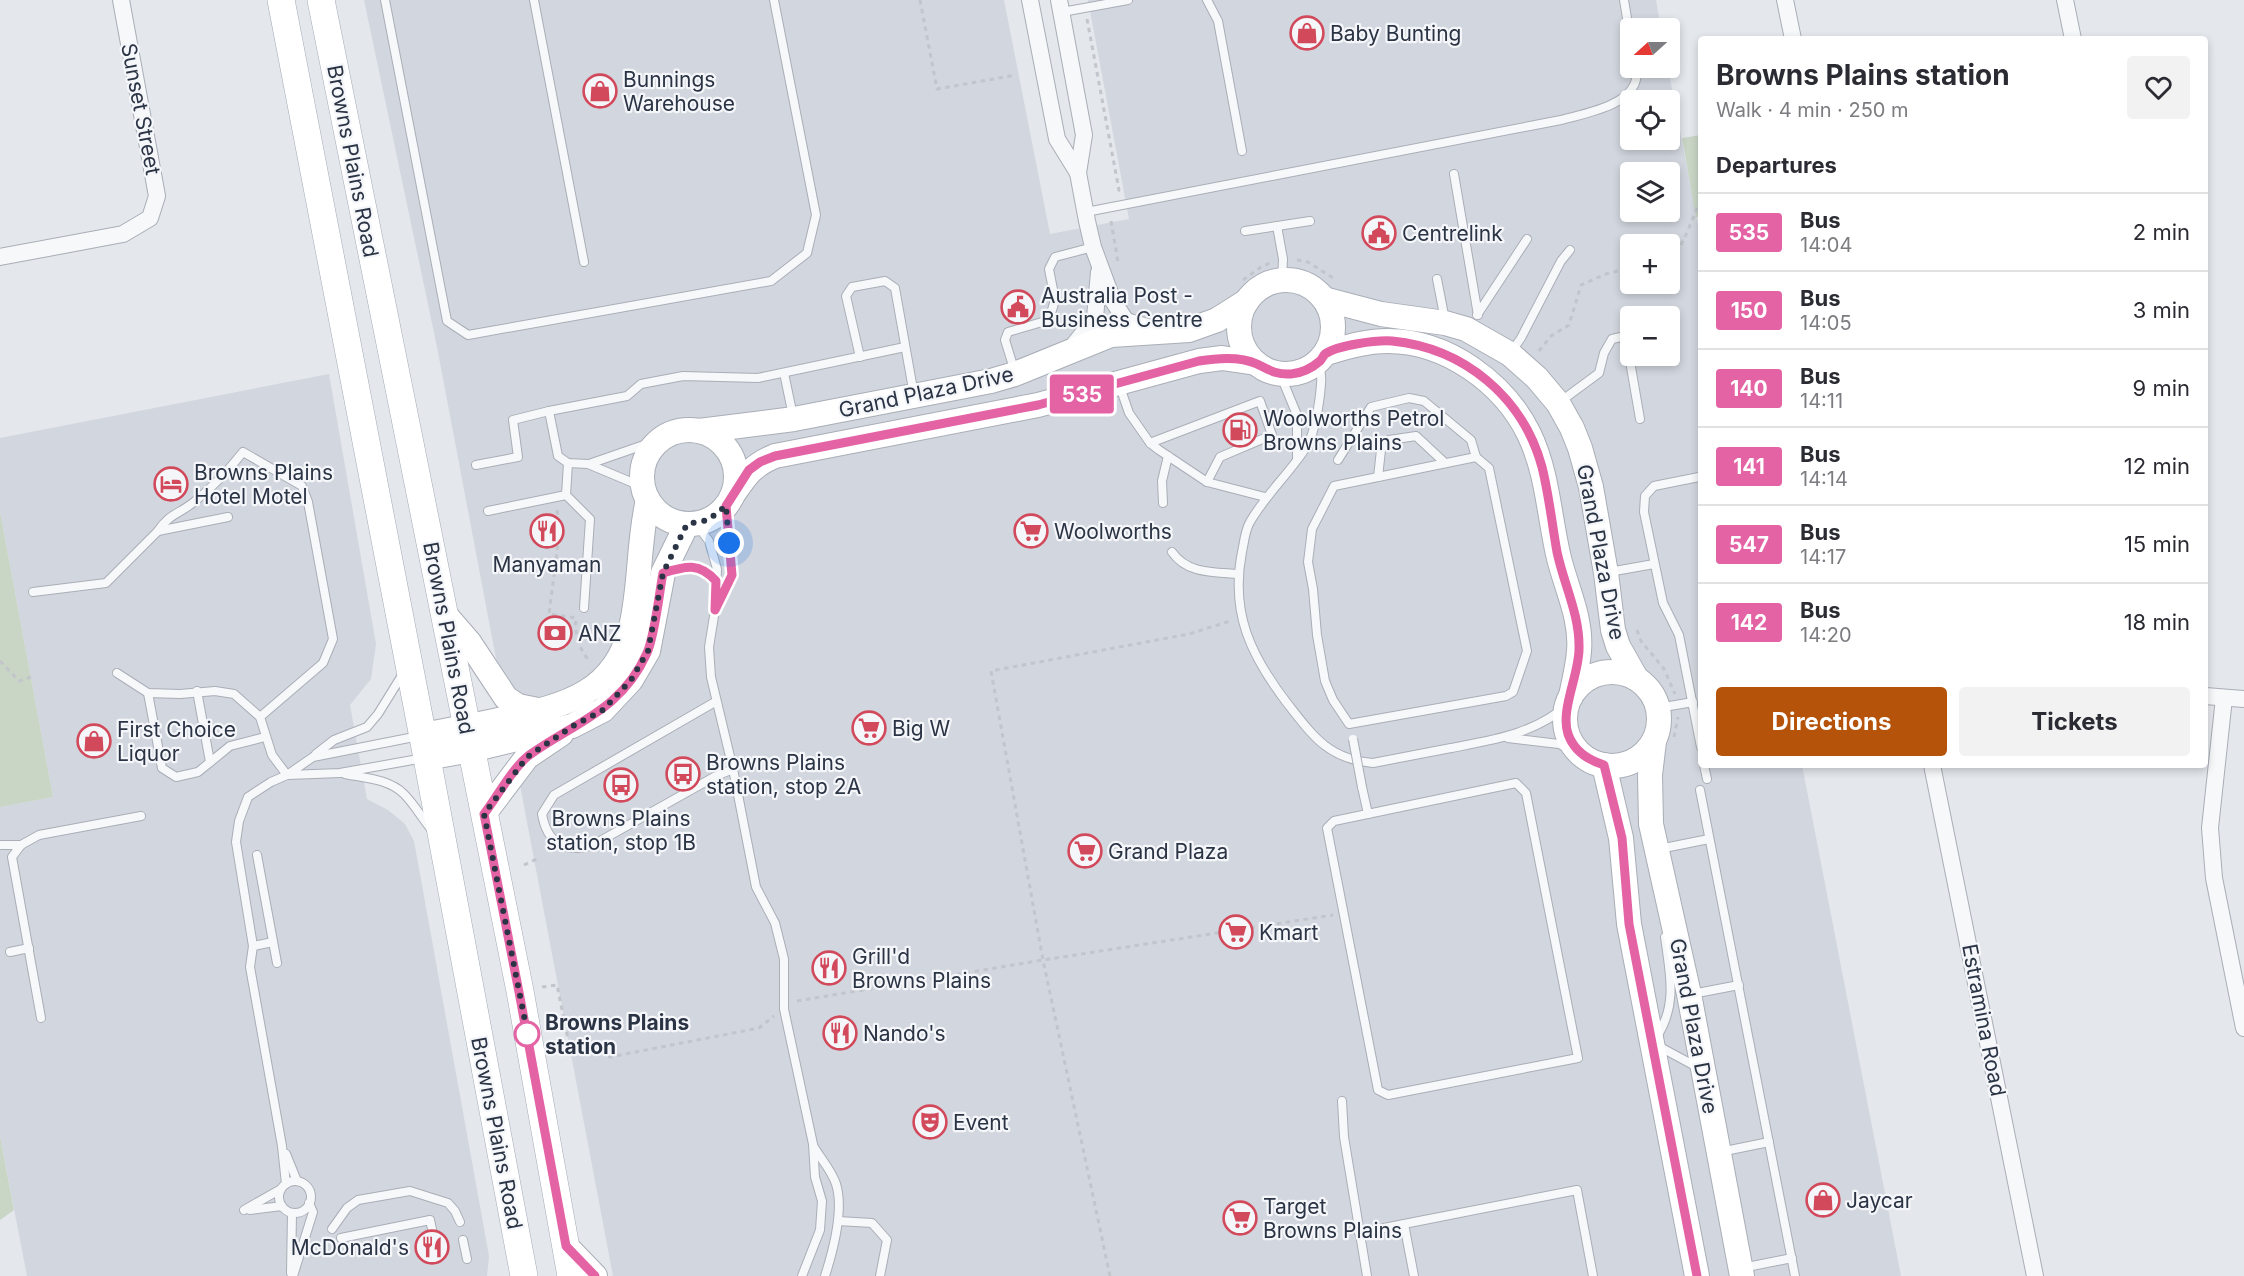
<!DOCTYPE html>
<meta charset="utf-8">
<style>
:root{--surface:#fff;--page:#f2f2f3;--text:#2b2b33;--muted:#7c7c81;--line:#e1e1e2;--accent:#b45309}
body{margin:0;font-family:Inter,sans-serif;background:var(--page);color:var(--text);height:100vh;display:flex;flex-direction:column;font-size:22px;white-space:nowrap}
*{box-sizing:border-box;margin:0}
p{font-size:20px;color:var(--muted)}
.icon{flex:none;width:33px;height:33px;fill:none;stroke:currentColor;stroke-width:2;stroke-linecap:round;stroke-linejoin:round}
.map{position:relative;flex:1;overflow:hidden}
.side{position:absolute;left:1698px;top:36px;width:510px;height:732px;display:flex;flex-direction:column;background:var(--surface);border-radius:6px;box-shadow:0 3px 9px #0003}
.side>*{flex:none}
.badge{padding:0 12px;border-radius:4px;font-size:21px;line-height:39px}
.needle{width:39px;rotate:249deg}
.fabs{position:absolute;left:1620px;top:18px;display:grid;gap:12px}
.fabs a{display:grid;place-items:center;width:60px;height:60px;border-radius:6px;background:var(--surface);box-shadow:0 3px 9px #0003;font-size:30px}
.you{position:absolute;width:30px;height:30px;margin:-15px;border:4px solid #fff;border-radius:50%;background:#1a73e8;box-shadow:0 0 0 9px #1a73e833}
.map>.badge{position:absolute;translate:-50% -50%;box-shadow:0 0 0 3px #fff}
h2{padding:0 18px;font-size:22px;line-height:54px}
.round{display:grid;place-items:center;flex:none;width:63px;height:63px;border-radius:6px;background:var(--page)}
.headline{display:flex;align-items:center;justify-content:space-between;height:102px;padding:0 18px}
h1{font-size:28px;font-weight:700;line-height:45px}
.action{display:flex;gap:12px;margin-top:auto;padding:12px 18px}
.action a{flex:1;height:69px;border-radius:6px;background:var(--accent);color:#fff;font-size:24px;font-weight:700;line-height:69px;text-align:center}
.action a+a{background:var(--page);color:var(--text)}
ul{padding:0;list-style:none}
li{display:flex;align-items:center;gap:18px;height:78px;padding:0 18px;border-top:2px solid var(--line)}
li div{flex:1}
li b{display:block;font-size:22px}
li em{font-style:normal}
li .badge{min-width:66px;font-weight:700;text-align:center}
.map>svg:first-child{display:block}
.built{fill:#d2d6de;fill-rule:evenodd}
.green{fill:#c9d6c5}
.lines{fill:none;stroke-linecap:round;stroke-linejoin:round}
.lane-casing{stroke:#a9aeb7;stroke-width:10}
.street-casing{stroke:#a9aeb7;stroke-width:18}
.secondary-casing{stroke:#a9aeb7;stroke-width:26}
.primary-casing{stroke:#a3abb8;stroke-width:28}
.path{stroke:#c2c5cb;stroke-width:3;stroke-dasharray:4.5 4.5;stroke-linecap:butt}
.lane{stroke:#f7f8fa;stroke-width:8}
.street{stroke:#f7f8fa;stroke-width:16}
.secondary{stroke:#fff;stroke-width:24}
.primary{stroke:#fff;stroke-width:27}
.lane-bridge-casing{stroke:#a9aeb7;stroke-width:10;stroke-linecap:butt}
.lane-bridge{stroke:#f7f8fa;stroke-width:8}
.line-casing{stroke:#fff;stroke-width:14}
.line{stroke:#e463a4;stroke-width:9}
.walk{stroke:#2b3445;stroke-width:6;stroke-dasharray:0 10.8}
.stop-dot{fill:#fff;stroke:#e463a4;stroke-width:3}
.labels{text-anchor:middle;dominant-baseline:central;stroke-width:4.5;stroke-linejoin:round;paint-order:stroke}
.poi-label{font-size:21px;fill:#2b3445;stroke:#f4f6f9;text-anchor:start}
.street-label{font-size:21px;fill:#2b3445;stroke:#f4f6f9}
.stop-label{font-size:21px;font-weight:bold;fill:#2b3445;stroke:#f4f6f9;text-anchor:start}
</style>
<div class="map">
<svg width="2244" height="1276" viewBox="0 0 2244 1276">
<rect width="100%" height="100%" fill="#e4e7ec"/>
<g class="built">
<path d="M364,0H1004L1050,234L1129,219L1088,0H1656L1661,28H1630V68H1668L1701,241V765H1802L1901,1276H613L437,347ZM1630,100H1670V140H1630ZM1630,172H1670V212H1630ZM1630,244H1670V284H1630ZM1630,316H1670V356H1630Z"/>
<path d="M329,374L376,644L371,679L350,705L367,799L388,810L405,824L414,841L489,1256L487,1276H27L0,1136V807L53,797L0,512V438Z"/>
</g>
<g class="green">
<path d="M1701,135V216L1696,217L1682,138Z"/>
<path d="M0,512L53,797L0,807Z"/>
<path d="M0,1136L14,1210L0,1220Z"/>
</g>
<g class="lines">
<defs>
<g id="lane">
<path d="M385,0L447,321L468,335L771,281L807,253L816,215L774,0"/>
<path d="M534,0L584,262"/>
<path d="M1207,0L1218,21L1242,151"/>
<path d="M1624,0L1630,36"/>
<path d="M1062,12L1128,0"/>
<path d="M1454,174L1478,315"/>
<path d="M1086,212L1561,120C1586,113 1643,104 1636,68"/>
<path d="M1277,226L1283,259L1282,280"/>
<path d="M1245,231L1310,221"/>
<path d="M1437,279L1445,320"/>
<path d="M1477,315L1527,239"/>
<path d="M1512,351L1521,338L1561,261L1570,250"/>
<path d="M860,357L846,296L852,287L885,281L895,288L914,395"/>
<path d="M1319,361C1320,369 1322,377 1321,384C1320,399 1315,433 1307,446C1290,473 1266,494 1250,522C1245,530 1244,543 1242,552C1230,613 1251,656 1287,703C1313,736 1328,759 1373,763C1399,758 1425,753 1451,748C1492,740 1535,734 1567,705"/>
<path d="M1015,372L1005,340L1008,332L1049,320L1055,300L1049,269L1055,257L1093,247"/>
<path d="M784,373L793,416"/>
<path d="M1280,374L1297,415V458"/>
<path d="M1119,384L1129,413L1150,443L1159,450L1207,482L1265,497"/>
<path d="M1561,401L1599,373L1604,353L1612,339L1621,337L1627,344L1640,419"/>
<path d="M549,411L627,396L641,384L683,376L758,378L905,347"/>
<path d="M1150,443L1260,401L1272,435L1220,457L1207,482"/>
<path d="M1476,457L1489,468L1527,651L1513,692L1506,696L1349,724L1333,700L1325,681L1317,635L1313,589L1308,562L1312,529L1334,486Z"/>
<path d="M1338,460L1371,407L1409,398L1424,401L1471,440L1476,457"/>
<path d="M568,463L566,495L590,519L584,608"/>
<path d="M589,464L661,439"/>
<path d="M476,465L518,457L513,420L549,411L558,456L568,463L588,464L643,487"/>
<path d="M1378,477L1381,450L1389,440L1416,436L1445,463"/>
<path d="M1699,477L1654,486L1645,496L1644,512L1663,603L1679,635L1701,747"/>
<path d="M1163,503L1162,481L1168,456"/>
<path d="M488,511L566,495"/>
<path d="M696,524L709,541L717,569L715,610L709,647L711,677L733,769L756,887L775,923L784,959V1009L813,1144L815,1177L822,1201L820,1230L802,1276"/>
<path d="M158,531C169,514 179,514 194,502C213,487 228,471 243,452L302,486L308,502L333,639L323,663L260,717"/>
<path d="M1172,552C1187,574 1214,572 1238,574"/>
<path d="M668,571C688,565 702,566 716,581"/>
<path d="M1609,572L1654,564"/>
<path d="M33,592L106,583L158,531L228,517"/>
<path d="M716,607L732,575L726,506"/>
<path d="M117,673L148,693L180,694L215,691L234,694L260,717L272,755L287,775"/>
<path d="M197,691L210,762"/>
<path d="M148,693L162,768L176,777L198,772L230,746L265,737"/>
<path d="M715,702L554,795L542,814C547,843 565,854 593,845L714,777L733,769"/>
<path d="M1658,708L1693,702"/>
<path d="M1508,738L1559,744L1584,756"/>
<path d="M316,754L334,740L367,727L378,714L404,672"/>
<path d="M1704,765L1707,779"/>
<path d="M345,774C365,778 389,779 404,794C414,804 422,818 431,829"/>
<path d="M288,775L340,773L424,758"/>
<path d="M1516,783L1526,793L1578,1058L1388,1095L1378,1090L1327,828L1334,821Z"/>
<path d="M1362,787L1368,814"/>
<path d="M1700,790L1795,1276"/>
<path d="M0,845H21"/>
<path d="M1659,849L1709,839"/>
<path d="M257,855L277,963"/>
<path d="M253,946L273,942"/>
<path d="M10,952L29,948"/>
<path d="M1692,994L1739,985"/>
<path d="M41,1018L12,857L21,845L39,835L141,816"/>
<path d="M1656,1038C1678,1005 1670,974 1665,937"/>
<path d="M1658,1046L1699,1068"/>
<path d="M1342,1101L1344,1137L1367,1276"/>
<path d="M814,1147C821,1159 832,1171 836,1184C844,1209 833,1251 825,1276"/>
<path d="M1720,1152L1769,1142"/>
<path d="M286,1154L297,1181"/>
<circle cx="295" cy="1197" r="16"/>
<path d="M286,1184L282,1146L250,967L253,946L236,842L239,821L248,797L271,782L287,775L313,757L419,736"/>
<path d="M244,1210L281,1189"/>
<path d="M250,1210L282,1206"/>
<path d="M838,1221L872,1223L887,1240L880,1276"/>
<path d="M332,1229L347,1208L358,1200L410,1191L448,1203L455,1211L460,1222"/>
<path d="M1359,1233L1404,1224"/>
<path d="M341,1238L430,1220L432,1229"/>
<path d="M463,1240L467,1259"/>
<path d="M1742,1268L1792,1258"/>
<path d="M291,1273L292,1213"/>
<path d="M293,1276L313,1212L309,1203"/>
<path d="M1414,1276L1404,1224L1577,1190L1593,1276"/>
</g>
<g id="street">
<path d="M1030,0L1057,139L1078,173"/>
<path d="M1059,0L1084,135L1078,173L1087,221L1093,247L1113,301L1126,321L1151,328"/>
<path d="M1785,0L1793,39"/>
<path d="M2065,0L2073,39"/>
<path d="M0,257L123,234L150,218L157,196L121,0"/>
<path d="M1069,351L1095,318L1099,272"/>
<path d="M2205,696L2244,699"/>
<path d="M2224,698L2210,828L2214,878L2244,1028"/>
<path d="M1932,765L2035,1276"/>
</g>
<g id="secondary">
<circle cx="1286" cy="327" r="47"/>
<path d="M1324,299L1381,314L1445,323L1466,329L1510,354L1537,378L1558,403L1572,428L1580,448L1591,487L1606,573L1613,630L1618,646L1636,678"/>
<path d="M1326,353C1346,347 1366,341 1388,341C1447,341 1504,383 1529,434C1547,471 1549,514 1558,554C1565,586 1582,617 1579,651C1578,666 1574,681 1571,696"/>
<circle cx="689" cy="477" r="47"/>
<path d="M699,431L794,419L991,381L1015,374L1111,335L1189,330L1217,320L1247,301"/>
<path d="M732,496C746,476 751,466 775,456L1038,405L1199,361L1222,358L1256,363"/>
<path d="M443,612L469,642L506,698L518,706L538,710"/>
<circle cx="1612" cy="719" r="47"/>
<path d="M422,735C451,730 479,724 508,718C566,705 615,693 631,627C641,585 638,542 648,500"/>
<path d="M1654,741L1650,775L1651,824L1689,994L1742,1276"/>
<path d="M427,758L471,750L572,726L603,710L631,680L648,651L663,573L687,524"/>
<path d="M1604,765L1621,838L1629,924L1697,1276"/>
<path d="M484,814L527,757L561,734"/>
<path d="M566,1246L595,1276"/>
</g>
<g id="primary">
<path d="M281,0L427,758L524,1276"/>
<path d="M321,0L520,991L571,1276"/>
</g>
</defs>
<use href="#lane" class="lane-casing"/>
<use href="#street" class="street-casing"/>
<use href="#secondary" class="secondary-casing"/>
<use href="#primary" class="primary-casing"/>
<g class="path">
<path d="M920,0L937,89L1016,75"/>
<path d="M1087,19L1119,190L1117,193"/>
<path d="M1111,221L1118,262"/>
<path d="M1670,259C1681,253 1695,212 1701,198"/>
<path d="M1297,260L1308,262L1333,278"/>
<path d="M1243,280L1261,267L1270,263"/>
<path d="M1539,351L1551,336L1569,325L1581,285L1606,274L1630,268"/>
<path d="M557,510L560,529L549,614L576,618C574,635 580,650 590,662"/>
<path d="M1637,630L1641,641L1664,669L1675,694"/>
<path d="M0,661L19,681L31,677"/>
<path d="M1674,737L1678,717"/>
<path d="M524,865L539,858"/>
<path d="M542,987L557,985L571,1054L600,1049L610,1057L759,1028L774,1016"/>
<path d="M797,1001L1043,960L1333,915"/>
<path d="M1110,1276L1043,960L991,671L1189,634L1230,621"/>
</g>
<use href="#lane" class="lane"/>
<use href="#street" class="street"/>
<use href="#secondary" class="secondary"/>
<use href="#primary" class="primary"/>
<defs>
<path id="lane-bridge" d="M1353,739L1362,787"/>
</defs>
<use href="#lane-bridge" class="lane-bridge-casing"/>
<use href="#lane-bridge" class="lane-bridge"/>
</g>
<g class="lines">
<defs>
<path id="line" d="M595,1276L566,1246L519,992L484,814C497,797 512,769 528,756C575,722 621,711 647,653C655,635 659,594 663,573C686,566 699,562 716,581L715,610L732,575L726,506L749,470L760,462L775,456L1038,405L1199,361C1217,358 1240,356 1257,364C1269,370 1277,375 1291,374C1302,373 1312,368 1320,361C1322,359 1323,356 1325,354C1338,345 1377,340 1392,341C1464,348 1523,397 1542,467C1549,495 1552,524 1557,552C1564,585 1580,615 1579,649C1579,675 1560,710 1568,734C1574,751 1588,760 1604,765L1622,838L1629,924L1697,1276"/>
</defs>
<use href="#line" class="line-casing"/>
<use href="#line" class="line"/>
<path class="walk" d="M527,1034L528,1036L484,814L527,757L573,726L603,710L631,680L648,651L663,573L687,524L708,520L726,506L729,543"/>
</g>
<defs>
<symbol id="shop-ring" viewBox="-11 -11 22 22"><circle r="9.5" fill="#f4f6f9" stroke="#d1495b" stroke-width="1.5"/><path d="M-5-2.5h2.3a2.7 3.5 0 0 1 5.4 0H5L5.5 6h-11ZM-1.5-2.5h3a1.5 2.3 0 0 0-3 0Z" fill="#d1495b"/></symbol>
<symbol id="civic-ring" viewBox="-11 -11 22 22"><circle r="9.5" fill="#f4f6f9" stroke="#d1495b" stroke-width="1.5"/><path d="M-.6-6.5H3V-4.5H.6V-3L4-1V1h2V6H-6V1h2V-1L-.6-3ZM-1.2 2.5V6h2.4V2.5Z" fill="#d1495b"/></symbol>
<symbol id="fuel-ring" viewBox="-11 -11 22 22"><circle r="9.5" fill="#f4f6f9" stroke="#d1495b" stroke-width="1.5"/><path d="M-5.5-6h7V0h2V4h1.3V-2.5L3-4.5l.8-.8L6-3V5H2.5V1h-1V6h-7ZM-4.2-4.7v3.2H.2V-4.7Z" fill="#d1495b"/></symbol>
<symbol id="hotel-ring" viewBox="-11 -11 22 22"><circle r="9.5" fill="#f4f6f9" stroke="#d1495b" stroke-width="1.5"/><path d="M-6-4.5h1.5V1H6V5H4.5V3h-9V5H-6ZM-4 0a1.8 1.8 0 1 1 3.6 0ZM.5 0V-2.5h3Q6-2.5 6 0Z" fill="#d1495b"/></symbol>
<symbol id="restaurant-ring" viewBox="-11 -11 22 22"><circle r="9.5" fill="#f4f6f9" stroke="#d1495b" stroke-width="1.5"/><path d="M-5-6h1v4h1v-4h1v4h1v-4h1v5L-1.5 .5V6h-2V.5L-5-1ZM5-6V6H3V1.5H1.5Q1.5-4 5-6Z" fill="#d1495b"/></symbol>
<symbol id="supermarket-ring" viewBox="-11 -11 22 22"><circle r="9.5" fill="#f4f6f9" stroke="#d1495b" stroke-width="1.5"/><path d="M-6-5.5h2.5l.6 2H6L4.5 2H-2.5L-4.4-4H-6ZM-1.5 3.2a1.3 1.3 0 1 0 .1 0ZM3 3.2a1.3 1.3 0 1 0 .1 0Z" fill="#d1495b"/></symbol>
<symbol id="bank-ring" viewBox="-11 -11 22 22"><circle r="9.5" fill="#f4f6f9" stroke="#d1495b" stroke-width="1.5"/><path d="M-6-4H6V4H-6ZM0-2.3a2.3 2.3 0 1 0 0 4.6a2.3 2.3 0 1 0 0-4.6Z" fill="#d1495b"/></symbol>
<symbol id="bus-ring" viewBox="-11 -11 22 22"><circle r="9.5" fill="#f4f6f9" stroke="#d1495b" stroke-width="1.5"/><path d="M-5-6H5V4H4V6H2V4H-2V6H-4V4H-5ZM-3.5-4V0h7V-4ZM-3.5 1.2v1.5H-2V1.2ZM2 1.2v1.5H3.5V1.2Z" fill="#d1495b"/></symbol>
<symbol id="theatre-ring" viewBox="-11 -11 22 22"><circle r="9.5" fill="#f4f6f9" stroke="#d1495b" stroke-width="1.5"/><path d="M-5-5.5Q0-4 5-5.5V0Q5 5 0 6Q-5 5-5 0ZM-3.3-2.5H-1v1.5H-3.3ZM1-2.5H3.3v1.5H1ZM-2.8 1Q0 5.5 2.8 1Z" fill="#d1495b"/></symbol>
</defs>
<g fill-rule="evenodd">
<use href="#shop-ring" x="1288" y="14" width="38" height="38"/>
<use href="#shop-ring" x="581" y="72" width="38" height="38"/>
<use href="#civic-ring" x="1360" y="214" width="38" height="38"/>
<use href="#civic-ring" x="999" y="288" width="38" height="38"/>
<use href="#fuel-ring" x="1221" y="411" width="38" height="38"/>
<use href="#hotel-ring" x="152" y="465" width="38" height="38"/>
<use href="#restaurant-ring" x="528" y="512" width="38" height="38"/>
<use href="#supermarket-ring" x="1012" y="512" width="38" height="38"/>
<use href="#bank-ring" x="536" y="614" width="38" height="38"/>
<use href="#supermarket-ring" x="850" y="709" width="38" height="38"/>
<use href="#shop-ring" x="75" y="722" width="38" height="38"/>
<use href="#bus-ring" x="664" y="755" width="38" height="38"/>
<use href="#bus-ring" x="602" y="766" width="38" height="38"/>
<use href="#supermarket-ring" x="1066" y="832" width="38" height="38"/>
<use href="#supermarket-ring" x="1217" y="913" width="38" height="38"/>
<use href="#restaurant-ring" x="810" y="949" width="38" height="38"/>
<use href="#restaurant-ring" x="821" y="1014" width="38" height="38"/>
<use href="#theatre-ring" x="911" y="1103" width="38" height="38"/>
<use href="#shop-ring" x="1804" y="1181" width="38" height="38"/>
<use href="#supermarket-ring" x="1221" y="1199" width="38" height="38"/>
<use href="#restaurant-ring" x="413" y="1228" width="38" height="38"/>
</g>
<circle class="stop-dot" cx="527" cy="1034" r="12"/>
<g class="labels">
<g class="poi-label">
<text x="1330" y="33">Baby Bunting</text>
<text x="623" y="79">Bunnings<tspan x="623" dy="24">Warehouse</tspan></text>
<text x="1402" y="233">Centrelink</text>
<text x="1041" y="295">Australia Post -<tspan x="1041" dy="24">Business Centre</tspan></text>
<text x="1263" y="418">Woolworths Petrol<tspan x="1263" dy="24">Browns Plains</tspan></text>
<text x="194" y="472">Browns Plains<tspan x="194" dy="24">Hotel Motel</tspan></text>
<text x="1054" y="531">Woolworths</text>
<text x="547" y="564" text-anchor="middle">Manyaman</text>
<text x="578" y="633">ANZ</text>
<text x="892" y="728">Big W</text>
<text x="117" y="729">First Choice<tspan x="117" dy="24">Liquor</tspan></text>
<text x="706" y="762">Browns Plains<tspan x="706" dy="24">station, stop 2A</tspan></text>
<text x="621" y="818" text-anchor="middle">Browns Plains<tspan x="621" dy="24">station, stop 1B</tspan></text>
<text x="1108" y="851">Grand Plaza</text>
<text x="1259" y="932">Kmart</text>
<text x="852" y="956">Grill'd<tspan x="852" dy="24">Browns Plains</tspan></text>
<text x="863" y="1033">Nando's</text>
<text x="953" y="1122">Event</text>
<text x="1846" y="1200">Jaycar</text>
<text x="1263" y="1206">Target<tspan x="1263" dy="24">Browns Plains</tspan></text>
<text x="409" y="1247" text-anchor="end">McDonald's</text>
</g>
<g class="street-label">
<text transform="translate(141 109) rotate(79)">Sunset Street</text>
<text transform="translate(353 161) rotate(79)">Browns Plains Road</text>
<text transform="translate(926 392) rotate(-12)">Grand Plaza Drive</text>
<text transform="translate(1601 552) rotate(79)">Grand Plaza Drive</text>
<text transform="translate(449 638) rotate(79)">Browns Plains Road</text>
<text transform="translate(1984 1020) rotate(79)">Estramina Road</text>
<text transform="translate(1694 1026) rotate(79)">Grand Plaza Drive</text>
<text transform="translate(497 1133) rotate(79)">Browns Plains Road</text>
</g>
<g class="stop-label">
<text x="545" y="1022">Browns Plains<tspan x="545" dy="24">station</tspan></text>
</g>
</g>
</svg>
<div class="fabs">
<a><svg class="needle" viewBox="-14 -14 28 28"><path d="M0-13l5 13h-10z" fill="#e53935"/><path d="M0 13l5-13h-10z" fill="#7c7c81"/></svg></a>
<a><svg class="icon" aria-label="locate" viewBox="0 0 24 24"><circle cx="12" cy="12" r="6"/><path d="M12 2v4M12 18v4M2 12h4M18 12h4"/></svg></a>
<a><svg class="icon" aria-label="layers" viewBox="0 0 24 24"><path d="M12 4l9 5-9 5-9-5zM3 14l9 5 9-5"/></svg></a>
<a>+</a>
<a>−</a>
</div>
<div class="you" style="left:729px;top:543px"></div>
<b class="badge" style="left:1082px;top:394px;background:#e463a4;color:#fff">535</b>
<section class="side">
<div class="headline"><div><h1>Browns Plains station</h1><p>Walk · 4 min · 250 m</p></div><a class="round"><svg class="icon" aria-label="heart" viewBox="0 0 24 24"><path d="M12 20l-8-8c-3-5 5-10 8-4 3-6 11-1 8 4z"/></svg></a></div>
<h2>Departures</h2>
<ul>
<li><span class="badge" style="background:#e463a4;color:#fff">535</span><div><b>Bus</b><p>14:04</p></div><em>2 min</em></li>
<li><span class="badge" style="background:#e463a4;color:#fff">150</span><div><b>Bus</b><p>14:05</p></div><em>3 min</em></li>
<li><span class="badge" style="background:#e463a4;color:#fff">140</span><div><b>Bus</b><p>14:11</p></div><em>9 min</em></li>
<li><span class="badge" style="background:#e463a4;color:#fff">141</span><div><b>Bus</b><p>14:14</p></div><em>12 min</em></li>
<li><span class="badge" style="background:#e463a4;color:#fff">547</span><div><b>Bus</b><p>14:17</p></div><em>15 min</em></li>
<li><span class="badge" style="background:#e463a4;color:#fff">142</span><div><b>Bus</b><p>14:20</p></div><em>18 min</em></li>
</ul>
<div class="action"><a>Directions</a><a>Tickets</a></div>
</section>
</div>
